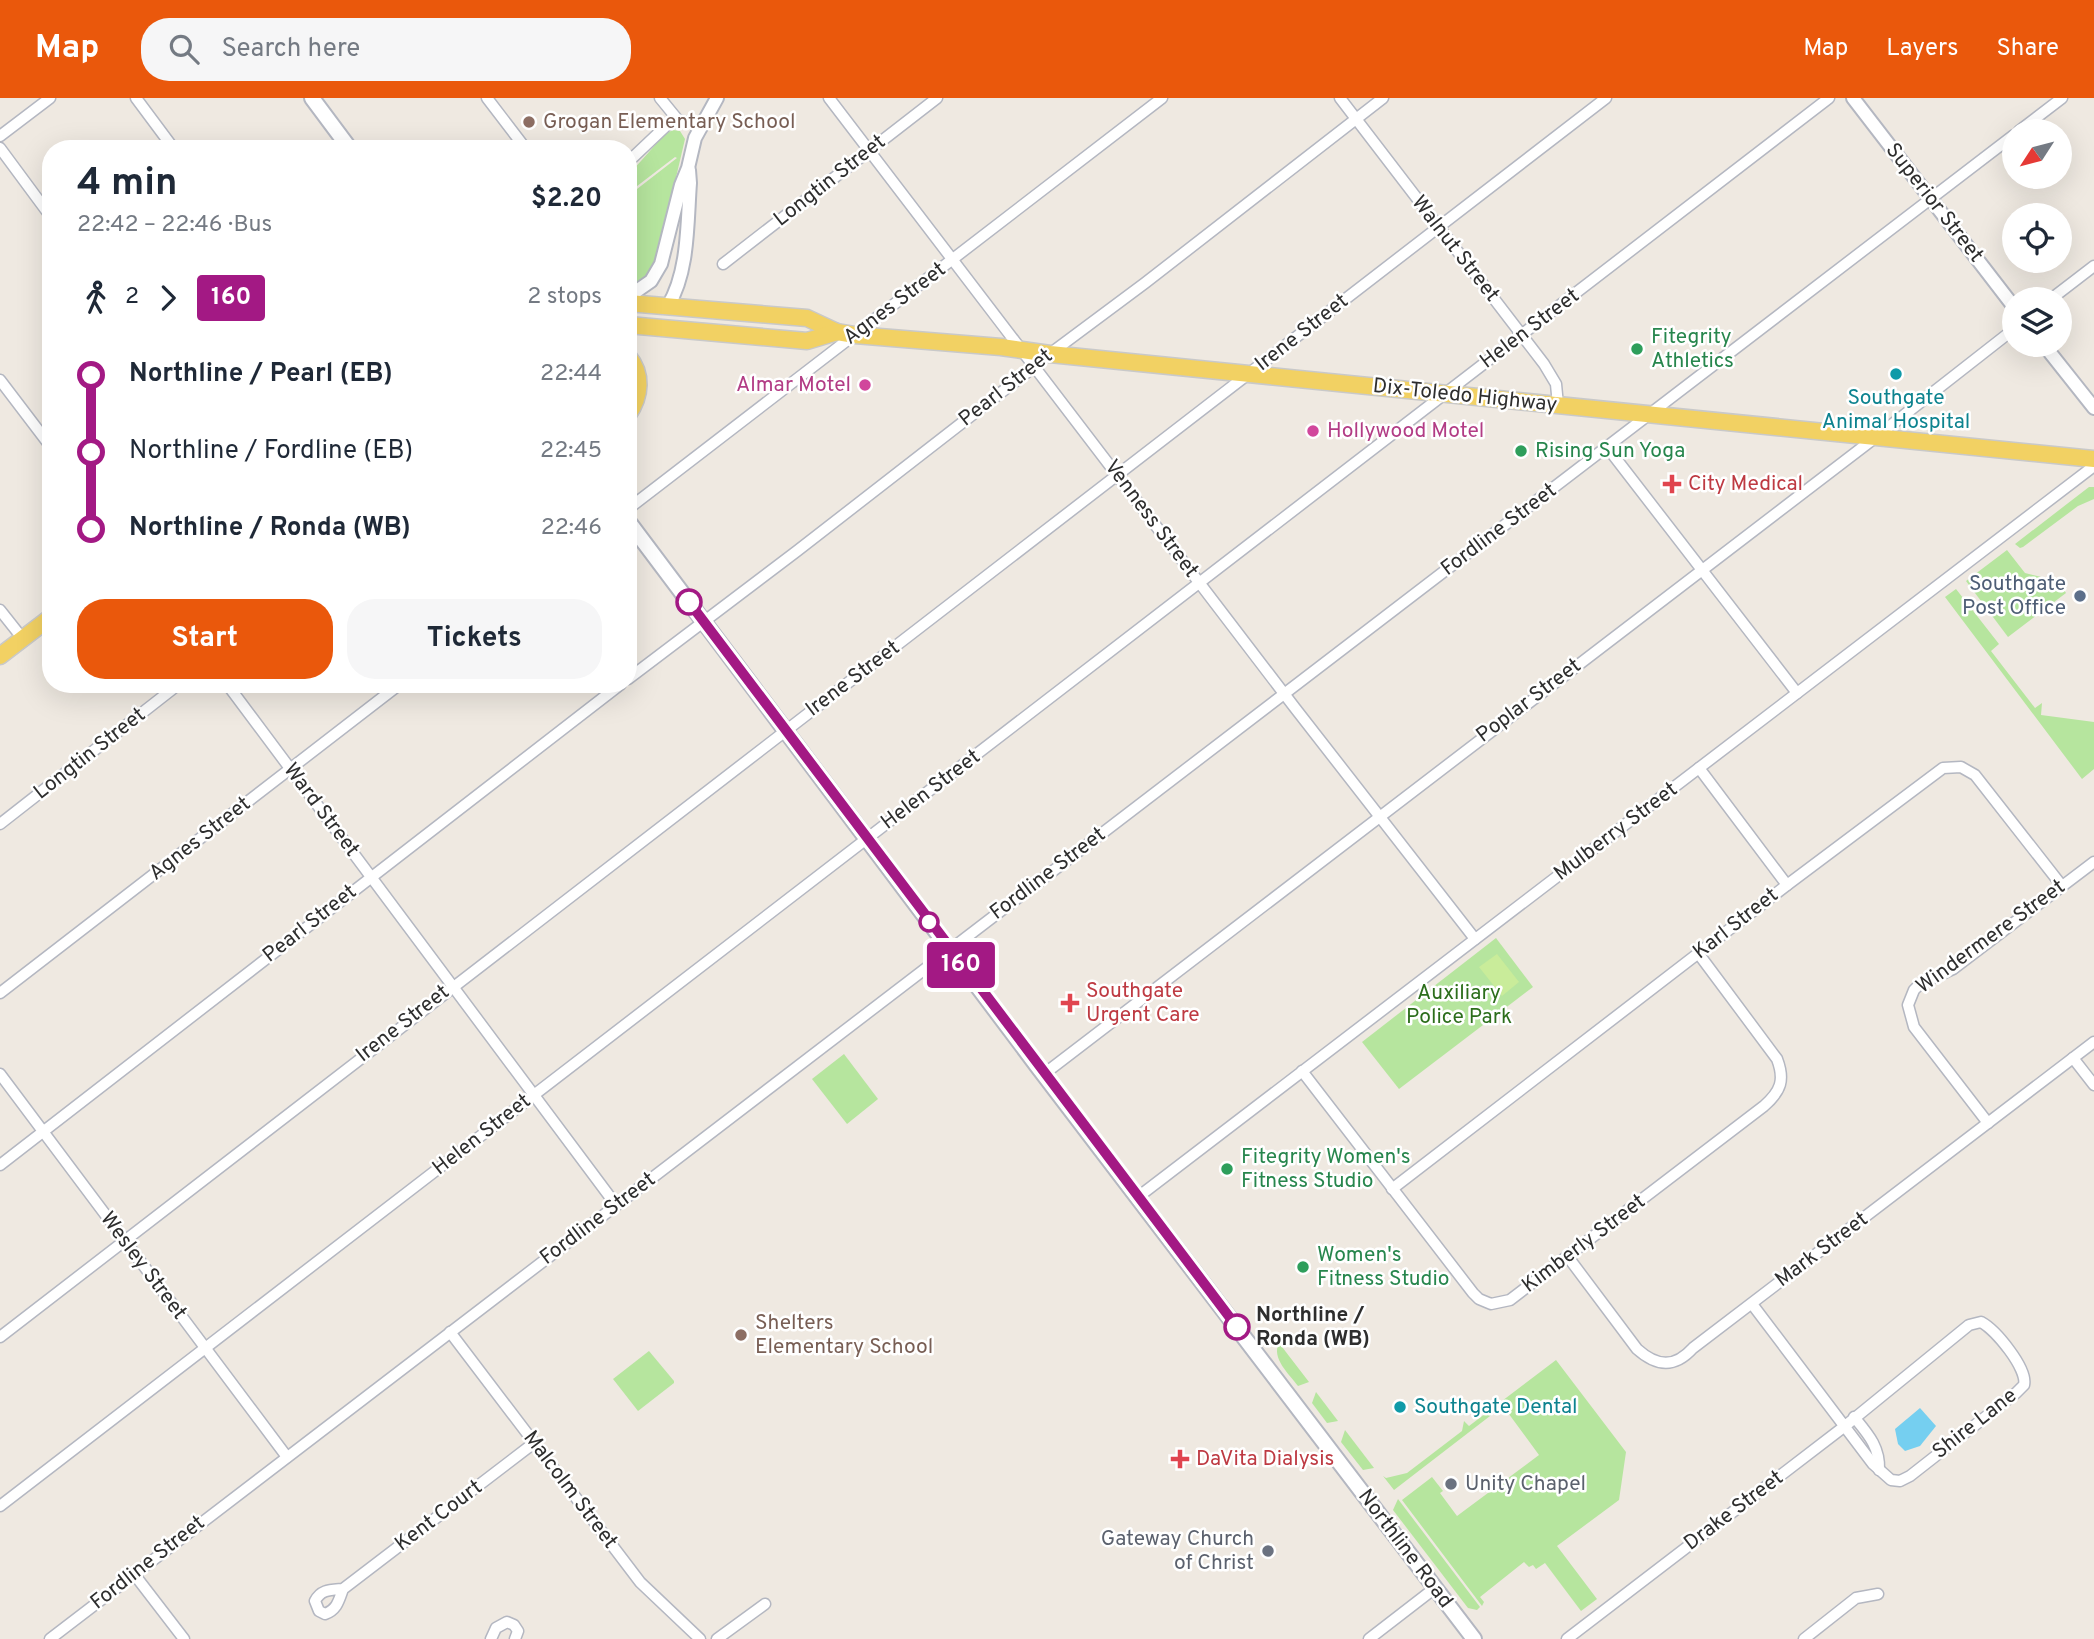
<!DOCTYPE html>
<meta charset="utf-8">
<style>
:root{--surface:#fff;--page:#f6f6f7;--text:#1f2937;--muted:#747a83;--accent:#ea580c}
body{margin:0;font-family:Overpass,sans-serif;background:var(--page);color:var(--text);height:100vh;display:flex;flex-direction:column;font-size:26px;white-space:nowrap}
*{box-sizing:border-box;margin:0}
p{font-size:23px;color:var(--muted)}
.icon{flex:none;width:38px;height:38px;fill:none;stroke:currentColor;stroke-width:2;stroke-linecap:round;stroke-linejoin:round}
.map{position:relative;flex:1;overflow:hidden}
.side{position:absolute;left:42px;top:42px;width:595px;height:553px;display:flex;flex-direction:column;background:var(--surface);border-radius:28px;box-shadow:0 7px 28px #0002}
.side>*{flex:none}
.badge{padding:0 14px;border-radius:5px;font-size:24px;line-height:46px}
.needle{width:46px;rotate:234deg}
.tools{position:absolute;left:2002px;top:21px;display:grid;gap:14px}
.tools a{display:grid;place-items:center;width:70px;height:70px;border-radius:50%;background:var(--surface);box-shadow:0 7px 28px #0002;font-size:35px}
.map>.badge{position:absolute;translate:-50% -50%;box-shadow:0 0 0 4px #fff}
.legs{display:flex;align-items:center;gap:10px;height:77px;padding:0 35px;font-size:23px}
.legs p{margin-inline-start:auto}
.headline{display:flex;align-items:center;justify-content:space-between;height:119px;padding:0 35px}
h1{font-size:38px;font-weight:700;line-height:52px}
.button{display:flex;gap:14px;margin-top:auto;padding:14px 35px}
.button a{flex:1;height:80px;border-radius:28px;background:var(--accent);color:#fff;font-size:28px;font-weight:700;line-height:80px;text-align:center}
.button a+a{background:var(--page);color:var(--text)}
ul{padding:0 35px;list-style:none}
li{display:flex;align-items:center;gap:24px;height:77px;font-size:26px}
li i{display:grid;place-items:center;width:10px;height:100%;margin:0 9px;background:currentColor}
li i::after{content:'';width:18px;height:18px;margin:-9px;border:5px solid;border-radius:50%;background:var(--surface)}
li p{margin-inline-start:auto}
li:first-child i{background:linear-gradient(#0000 50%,currentColor 0)}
li:last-child i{background:linear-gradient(currentColor 50%,#0000 0)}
header{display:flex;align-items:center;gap:42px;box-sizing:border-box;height:98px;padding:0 35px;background:var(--accent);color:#fff}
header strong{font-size:33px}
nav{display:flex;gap:38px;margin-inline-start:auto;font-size:24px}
.search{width:490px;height:63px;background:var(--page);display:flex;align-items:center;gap:18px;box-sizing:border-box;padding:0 24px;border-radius:28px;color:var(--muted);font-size:26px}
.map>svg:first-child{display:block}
.green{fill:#b6e59e}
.pitch{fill:#c9ec9a}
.water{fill:#75cff0}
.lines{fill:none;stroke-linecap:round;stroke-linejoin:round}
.minor-casing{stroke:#b4b7c1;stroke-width:13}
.tertiary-casing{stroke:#b4b7c1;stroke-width:16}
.secondary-casing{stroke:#b4b7c1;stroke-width:18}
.primary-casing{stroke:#c9c9c9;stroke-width:19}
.minor{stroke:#fff;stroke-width:10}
.tertiary{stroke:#fff;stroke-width:12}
.secondary{stroke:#fff;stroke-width:14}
.primary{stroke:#f2d163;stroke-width:16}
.line-1-casing{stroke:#fff;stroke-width:16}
.line-1{stroke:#a31984;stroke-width:10}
.education-dot{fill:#8d6e63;stroke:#fff;stroke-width:2.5}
.leisure-dot{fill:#2e9e5b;stroke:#fff;stroke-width:2.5}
.culture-dot{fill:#0f9aa8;stroke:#fff;stroke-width:2.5}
.hotel-dot{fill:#d1479c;stroke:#fff;stroke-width:2.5}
.health-dot{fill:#e0444e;stroke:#fff;stroke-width:2.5}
.service-dot{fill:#5c6f8a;stroke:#fff;stroke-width:2.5}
.stop-1-dot{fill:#fff;stroke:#a31984;stroke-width:3.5}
.worship-dot{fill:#6b7280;stroke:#fff;stroke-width:2.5}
.labels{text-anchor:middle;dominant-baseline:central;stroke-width:5;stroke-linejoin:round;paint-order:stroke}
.education-label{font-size:21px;fill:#785e54;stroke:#fff;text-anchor:start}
.street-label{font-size:21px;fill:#2e2e2e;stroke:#fff}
.leisure-label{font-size:21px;fill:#27864d;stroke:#fff;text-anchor:start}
.hotel-label{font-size:21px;fill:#b23c85;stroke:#fff;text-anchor:end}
.culture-label{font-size:21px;fill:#0d838f;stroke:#fff}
.health-label{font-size:21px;fill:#be3a42;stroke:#fff;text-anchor:start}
.service-label{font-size:21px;fill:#4e5e75;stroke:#fff;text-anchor:end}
.park-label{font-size:21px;fill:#2c6e1b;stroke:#fff}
.stop-label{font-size:21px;font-weight:bold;fill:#2e2e2e;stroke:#fff;text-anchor:start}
.worship-label{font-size:21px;fill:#5b616d;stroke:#fff;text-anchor:start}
</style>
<header>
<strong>Map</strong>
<div class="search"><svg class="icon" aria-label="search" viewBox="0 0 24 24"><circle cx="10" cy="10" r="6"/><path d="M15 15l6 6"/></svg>Search here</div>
<nav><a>Map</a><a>Layers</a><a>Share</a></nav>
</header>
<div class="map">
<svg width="2094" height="1541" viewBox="0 0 2094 1541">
<rect width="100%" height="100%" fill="#efe9e1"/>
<g class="green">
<path d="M673,32L680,33L685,41L657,161L650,175L635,188L628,187V98L677,60L675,59L628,95V76C641,66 662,35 673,32Z"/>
<path d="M2089,389H2094V401L2078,408L2023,449L2020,450L2015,446Z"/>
<path d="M2007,452L2025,475L2058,483L2066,495L2008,539L1966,483Z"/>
<path d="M1956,491L1999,546L1991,553L2035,610L2042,605L2041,617L2094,624V671L2082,681L1945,499Z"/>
<path d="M1496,840L1533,889L1399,991L1362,944Z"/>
<path d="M844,956L878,1001L847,1026L812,981Z"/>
<path d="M1279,1245L1309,1284L1298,1288C1289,1276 1271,1260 1279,1245Z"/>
<path d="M649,1253L674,1283V1285L638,1313L613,1281Z"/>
<path d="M1556,1262L1626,1354L1619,1402L1557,1448L1597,1501L1581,1513L1545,1465L1536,1471L1533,1467L1529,1469L1524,1464L1480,1499L1484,1504L1482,1508L1402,1402L1432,1379L1443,1393L1440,1395L1457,1418L1539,1357L1503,1308L1394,1392L1383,1378L1386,1380L1407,1375L1462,1333L1464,1323L1469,1328Z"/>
<path d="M1316,1294L1338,1323L1327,1325L1312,1305Z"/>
<path d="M1345,1332L1374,1370L1363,1372L1341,1344Z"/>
<path d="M1398,1401L1480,1509L1477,1512L1468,1510L1393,1412Z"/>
</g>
<path class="pitch" d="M1497,856L1519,884L1502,898L1479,869Z"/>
<path class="water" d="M1920,1310L1936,1328L1920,1348L1905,1353L1898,1346L1895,1331Z"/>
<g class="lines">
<defs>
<g id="minor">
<path d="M136,0L174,51"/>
<path d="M487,0L526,51"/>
<path d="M660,0L678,22"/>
<path d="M829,0L1295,610L1475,841"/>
<path d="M1340,0L1544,266L1556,286L1558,307"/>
<path d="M2019,33L2062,0"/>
<path d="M0,38L50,0"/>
<path d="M0,50L51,119"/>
<path d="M628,64L666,28L678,22L701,27"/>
<path d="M723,166L937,0"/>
<path d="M2051,201L2094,168"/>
<path d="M1051,255L1145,185L1383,0"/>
<path d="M0,282L51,349"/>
<path d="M1607,349L1797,595"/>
<path d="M628,411L1162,0"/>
<path d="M0,512L23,541"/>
<path d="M628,581L797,453L1039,265"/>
<path d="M227,586L616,1107"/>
<path d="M1699,670L1787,787"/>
<path d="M0,726L179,586"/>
<path d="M0,895L400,586"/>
<path d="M2073,960L2094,987"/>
<path d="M1302,973L1473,1195L1479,1201L1491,1206L1510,1202L1764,1008C1781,993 1785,982 1777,961L1698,855"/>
<path d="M0,976L287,1359"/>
<path d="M1044,976L1876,339L2014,231"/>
<path d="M1988,1025L1914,929L1908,907L1914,892L1920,886L1953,871L2094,764"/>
<path d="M0,1067L621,586"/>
<path d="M1392,1091L1787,787L1943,670L1961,669L1975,677L2062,788"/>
<path d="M1138,1099L2094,368"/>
<path d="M1568,1159L1637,1251C1657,1269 1675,1270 1693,1250L2094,944"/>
<path d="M450,1234L640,1484L700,1541"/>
<path d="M0,1239L1606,0"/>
<path d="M1854,1319C1868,1336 1880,1349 1879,1372"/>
<path d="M0,1408L1829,0"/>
<path d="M134,1476L184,1541"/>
<path d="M343,1491C331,1492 321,1491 315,1503L319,1513L325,1516C337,1512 339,1502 343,1491L534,1345"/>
<path d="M50,1541L2014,37"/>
<path d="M491,1541L496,1530L507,1524L514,1527L518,1533L515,1541"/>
<path d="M717,1541L765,1506"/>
<path d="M1369,1541L1435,1490"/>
<path d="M1567,1541L1845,1328L1969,1227L1981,1224C1996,1232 2028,1271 2024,1287L2016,1295L1910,1378L1900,1383L1891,1382L1873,1366L1752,1206"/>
<path d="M1804,1541L1856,1500L1878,1496"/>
</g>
<g id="tertiary">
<path d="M1853,0L2014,209"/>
<path d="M628,199L651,183L661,166L681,87L688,70L695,40L717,0"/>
<path d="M668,208C689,173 687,125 690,85L689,72"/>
<path d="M2044,247L2094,310"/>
</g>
<g id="secondary">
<path d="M312,0L350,51"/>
<path d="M628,423L1038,969L1474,1541"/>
</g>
<g id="primary">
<path d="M628,205L807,220L837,234L855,237L1001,249L1050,256L2094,361"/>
<path d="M628,227L807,243L837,234"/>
<path d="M628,258C643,276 641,298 628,317"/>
<path d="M0,558L51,519"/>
</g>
</defs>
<use href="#minor" class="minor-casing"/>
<use href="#tertiary" class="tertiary-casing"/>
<use href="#secondary" class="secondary-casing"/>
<use href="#primary" class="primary-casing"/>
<use href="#minor" class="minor"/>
<use href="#tertiary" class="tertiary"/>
<use href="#secondary" class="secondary"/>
<use href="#primary" class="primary"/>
</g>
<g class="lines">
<defs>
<path id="line-1" d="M689,504L1237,1229"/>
</defs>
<use href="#line-1" class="line-1-casing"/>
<use href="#line-1" class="line-1"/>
</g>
<g class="education-dot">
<circle cx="529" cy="24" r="7"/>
<circle cx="741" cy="1237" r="7"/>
</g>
<g class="leisure-dot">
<circle cx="1637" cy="251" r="7"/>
<circle cx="1521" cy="353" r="7"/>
<circle cx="1227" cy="1071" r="7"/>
<circle cx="1303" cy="1169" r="7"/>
</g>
<g class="culture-dot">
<circle cx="1896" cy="276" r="7"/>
<circle cx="1400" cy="1309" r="7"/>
</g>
<g class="hotel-dot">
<circle cx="865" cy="287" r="7"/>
<circle cx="1313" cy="333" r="7"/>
</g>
<g class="health-dot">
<path d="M1668.5 375.5h7v7h7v7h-7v7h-7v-7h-7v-7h7z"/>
<path d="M1066.5 894.5h7v7h7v7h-7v7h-7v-7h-7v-7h7z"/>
<path d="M1176.5 1350.5h7v7h7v7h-7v7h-7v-7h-7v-7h7z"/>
</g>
<circle class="service-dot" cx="2080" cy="498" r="7"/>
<g class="stop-1-dot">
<circle cx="689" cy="504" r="12"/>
<circle cx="929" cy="824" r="9"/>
<circle cx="1237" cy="1229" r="12"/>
</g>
<g class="worship-dot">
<circle cx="1451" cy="1386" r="7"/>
<circle cx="1268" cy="1453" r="7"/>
</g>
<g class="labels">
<g class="education-label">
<text x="543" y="24">Grogan Elementary School</text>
<text x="755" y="1225">Shelters<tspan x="755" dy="24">Elementary School</tspan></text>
</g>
<g class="street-label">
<text transform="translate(830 83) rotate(-38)">Longtin Street</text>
<text transform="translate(1934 105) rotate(52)">Superior Street</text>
<text transform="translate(1455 151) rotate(52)">Walnut Street</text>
<text transform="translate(895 206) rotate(-37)">Agnes Street</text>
<text transform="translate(1530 231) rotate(-37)">Helen Street</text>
<text transform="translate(1302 235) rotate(-38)">Irene Street</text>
<text transform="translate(1006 290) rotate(-38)">Pearl Street</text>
<text transform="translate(1465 298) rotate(6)">Dix-Toledo Highway</text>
<text transform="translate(1151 421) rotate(53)">Venness Street</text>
<text transform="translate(1499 432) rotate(-37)">Fordline Street</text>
<text transform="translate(853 581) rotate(-37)">Irene Street</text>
<text transform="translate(1529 603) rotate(-37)">Poplar Street</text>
<text transform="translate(90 656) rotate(-38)">Longtin Street</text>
<text transform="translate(931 692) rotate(-37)">Helen Street</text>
<text transform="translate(321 712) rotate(53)">Ward Street</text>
<text transform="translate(1616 734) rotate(-37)">Mulberry Street</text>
<text transform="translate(200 741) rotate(-38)">Agnes Street</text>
<text transform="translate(1048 776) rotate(-37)">Fordline Street</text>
<text transform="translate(310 826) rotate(-38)">Pearl Street</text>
<text transform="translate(1736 826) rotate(-38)">Karl Street</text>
<text transform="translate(1991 839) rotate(-36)">Windermere Street</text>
<text transform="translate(403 926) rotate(-38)">Irene Street</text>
<text transform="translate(482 1037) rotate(-38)">Helen Street</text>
<text transform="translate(598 1121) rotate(-37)">Fordline Street</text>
<text transform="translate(1584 1146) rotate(-37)">Kimberly Street</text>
<text transform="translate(1822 1152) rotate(-37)">Mark Street</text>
<text transform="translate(143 1168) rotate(53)">Wesley Street</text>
<text transform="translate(1975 1326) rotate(-38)">Shire Lane</text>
<text transform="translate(570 1392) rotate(53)">Malcolm Street</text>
<text transform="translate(1734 1413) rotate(-37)">Drake Street</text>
<text transform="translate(439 1418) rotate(-37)">Kent Court</text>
<text transform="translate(1405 1451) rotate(53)">Northline Road</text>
<text transform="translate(148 1465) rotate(-38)">Fordline Street</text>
</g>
<g class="leisure-label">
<text x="1651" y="239">Fitegrity<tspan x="1651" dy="24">Athletics</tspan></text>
<text x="1535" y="353">Rising Sun Yoga</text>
<text x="1241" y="1059">Fitegrity Women's<tspan x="1241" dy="24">Fitness Studio</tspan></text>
<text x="1317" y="1157">Women's<tspan x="1317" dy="24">Fitness Studio</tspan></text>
</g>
<g class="hotel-label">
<text x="851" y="287">Almar Motel</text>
<text x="1327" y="333" text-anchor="start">Hollywood Motel</text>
</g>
<g class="culture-label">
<text x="1896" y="300">Southgate<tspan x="1896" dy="24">Animal Hospital</tspan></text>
<text x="1414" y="1309" text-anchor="start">Southgate Dental</text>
</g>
<g class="health-label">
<text x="1688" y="386">City Medical</text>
<text x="1086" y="893">Southgate<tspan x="1086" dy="24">Urgent Care</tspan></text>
<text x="1196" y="1361">DaVita Dialysis</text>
</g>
<g class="service-label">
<text x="2066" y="486">Southgate<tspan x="2066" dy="24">Post Office</tspan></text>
</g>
<g class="park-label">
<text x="1459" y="895">Auxiliary<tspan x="1459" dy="24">Police Park</tspan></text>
</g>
<g class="stop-label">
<text x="1256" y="1217">Northline /<tspan x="1256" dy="24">Ronda (WB)</tspan></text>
</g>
<g class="worship-label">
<text x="1465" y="1386">Unity Chapel</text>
<text x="1254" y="1441" text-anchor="end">Gateway Church<tspan x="1254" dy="24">of Christ</tspan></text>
</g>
</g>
</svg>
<div class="tools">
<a><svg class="needle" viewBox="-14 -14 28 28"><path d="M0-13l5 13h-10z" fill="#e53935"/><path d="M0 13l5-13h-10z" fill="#747a83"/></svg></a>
<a><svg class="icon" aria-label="locate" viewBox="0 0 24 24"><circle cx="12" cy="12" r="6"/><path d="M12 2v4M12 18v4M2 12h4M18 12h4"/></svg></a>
<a><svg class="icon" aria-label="layers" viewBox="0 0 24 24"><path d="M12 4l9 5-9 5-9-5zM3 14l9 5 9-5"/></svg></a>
</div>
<b class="badge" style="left:961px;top:867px;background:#a31984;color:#fff">160</b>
<section class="side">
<div class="headline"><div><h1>4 min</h1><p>22:42 – 22:46 · Bus</p></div><b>$2.20</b></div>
<div class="legs"><svg class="icon" aria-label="walk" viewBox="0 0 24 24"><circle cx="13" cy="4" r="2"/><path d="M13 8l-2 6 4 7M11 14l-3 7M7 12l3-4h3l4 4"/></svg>2<svg class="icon" aria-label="forward" viewBox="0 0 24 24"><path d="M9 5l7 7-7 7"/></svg><b class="badge" style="background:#a31984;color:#fff">160</b><p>2 stops</p></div>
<ul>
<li><i style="color:#a31984"></i><b>Northline / Pearl (EB)</b><p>22:44</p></li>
<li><i style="color:#a31984"></i><span>Northline / Fordline (EB)</span><p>22:45</p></li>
<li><i style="color:#a31984"></i><b>Northline / Ronda (WB)</b><p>22:46</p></li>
</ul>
<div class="button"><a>Start</a><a>Tickets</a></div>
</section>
</div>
